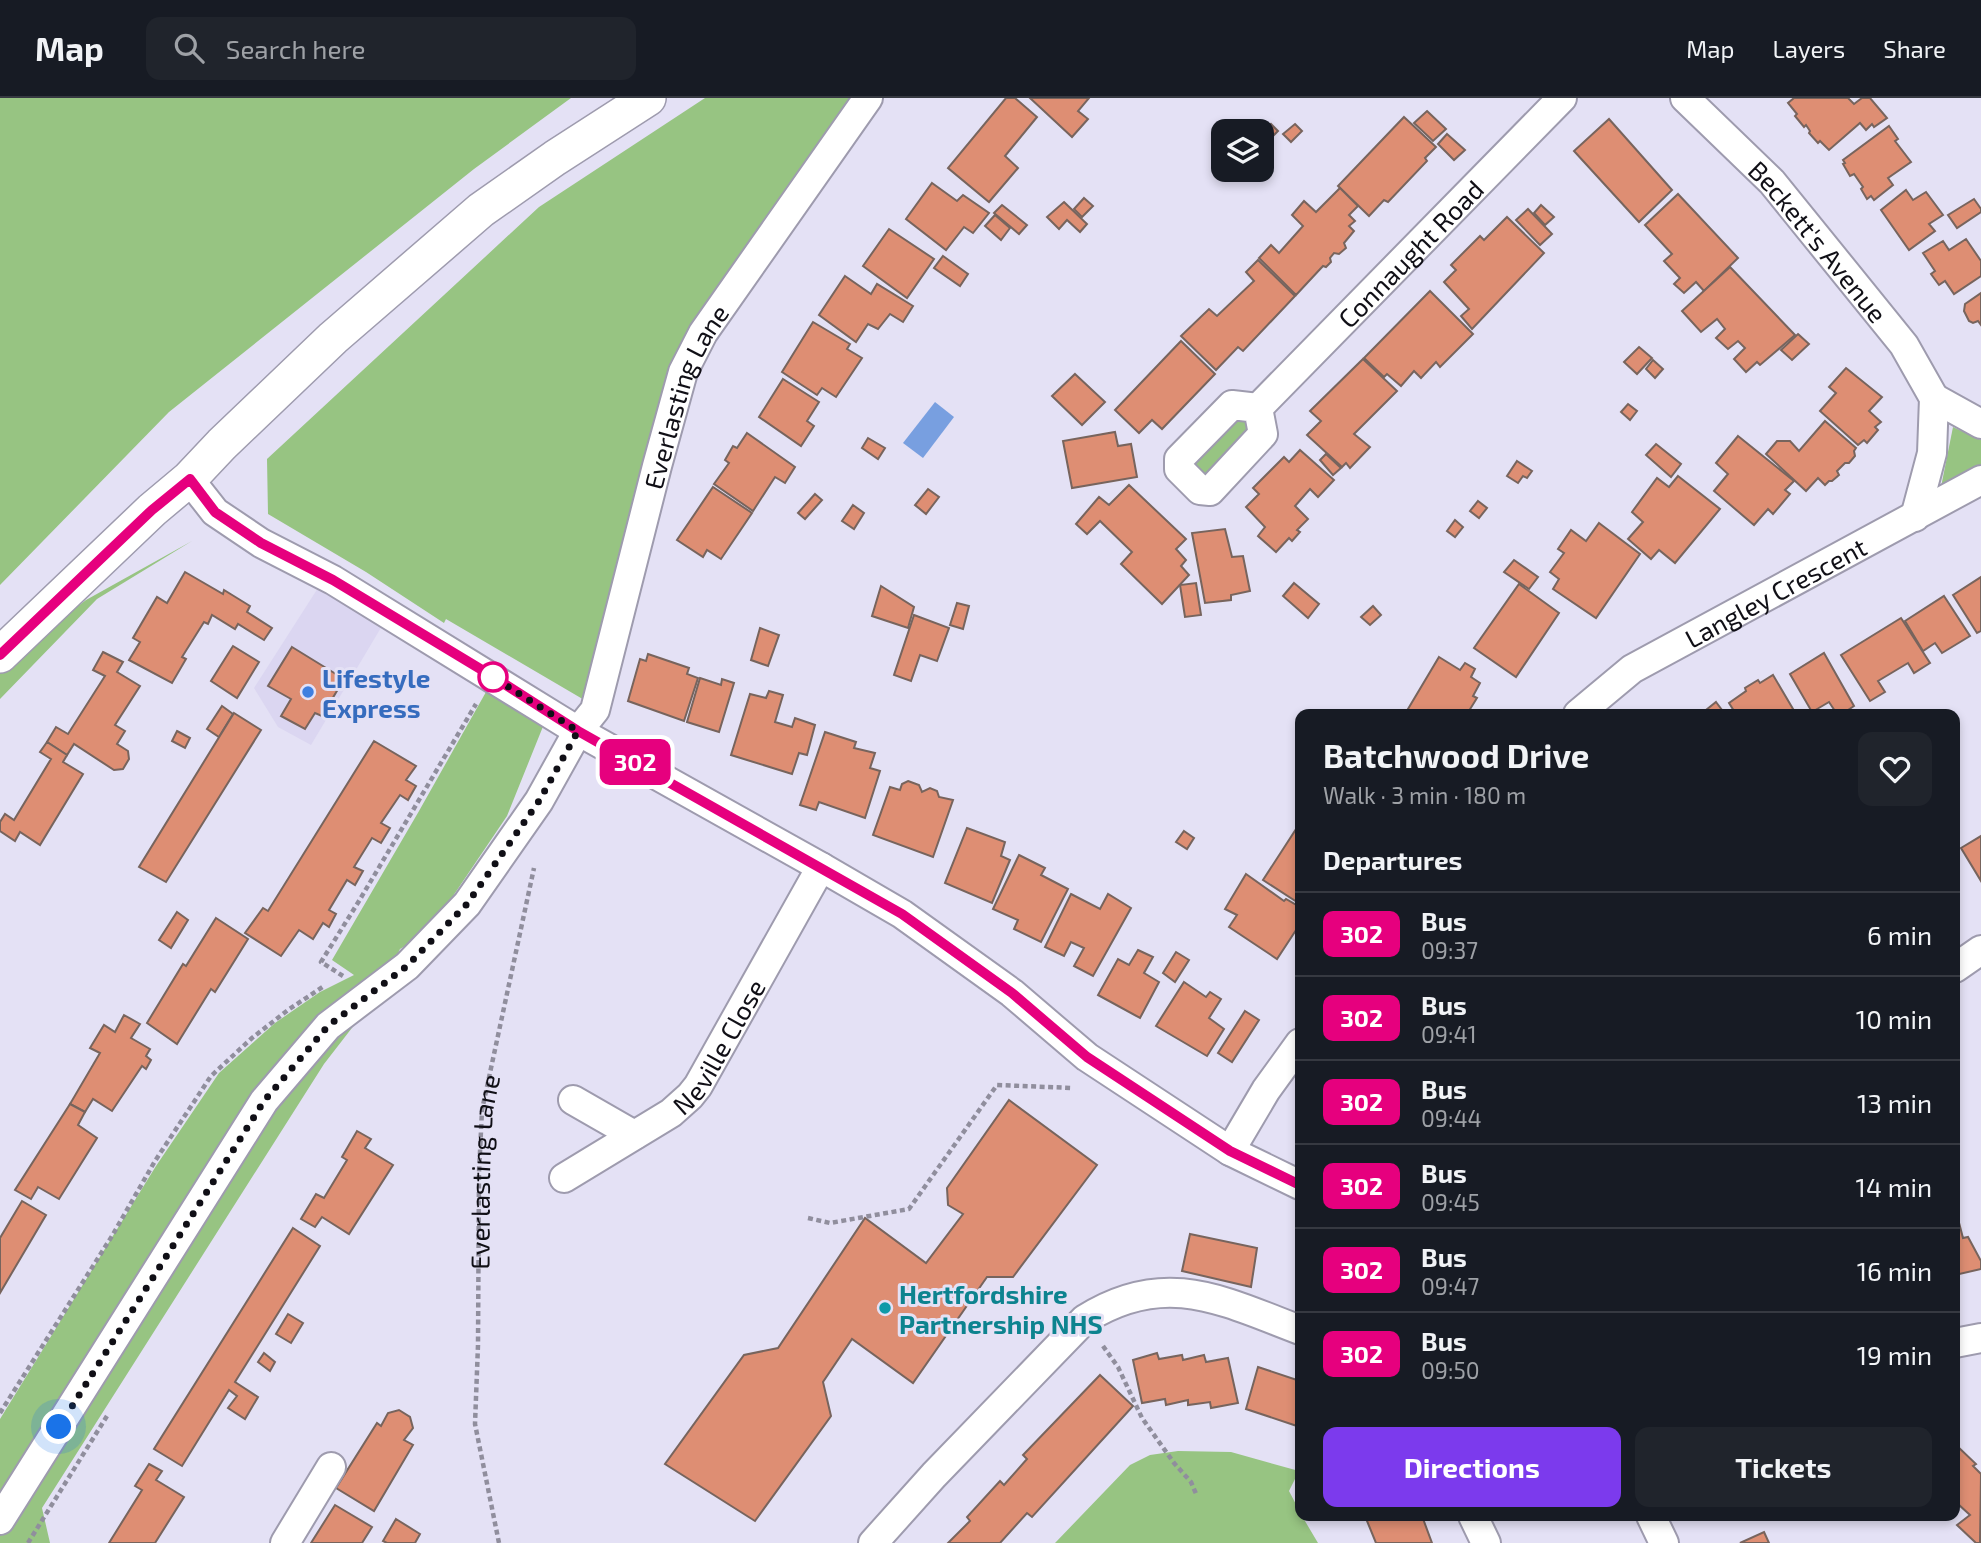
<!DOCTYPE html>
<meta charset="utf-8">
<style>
:root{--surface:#171b24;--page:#20242c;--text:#f1f3f6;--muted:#9ea1a6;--line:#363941;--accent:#7c3aed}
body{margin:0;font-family:"Exo 2",sans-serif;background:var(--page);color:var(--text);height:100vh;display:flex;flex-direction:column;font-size:26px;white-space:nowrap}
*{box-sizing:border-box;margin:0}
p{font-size:23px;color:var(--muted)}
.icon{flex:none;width:38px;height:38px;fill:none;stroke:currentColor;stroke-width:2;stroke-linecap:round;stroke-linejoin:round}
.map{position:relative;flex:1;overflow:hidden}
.panel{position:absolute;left:1295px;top:611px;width:665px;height:812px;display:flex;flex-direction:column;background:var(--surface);border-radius:14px;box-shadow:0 4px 10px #0003}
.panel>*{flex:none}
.badge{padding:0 14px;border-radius:10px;font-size:24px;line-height:46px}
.tools{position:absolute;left:1211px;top:21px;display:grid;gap:14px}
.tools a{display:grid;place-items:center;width:63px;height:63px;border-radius:14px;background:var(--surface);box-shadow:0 4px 10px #0003;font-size:35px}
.you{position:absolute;width:35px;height:35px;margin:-18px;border:5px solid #fff;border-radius:50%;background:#1a73e8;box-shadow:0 0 0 10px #1a73e833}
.map>.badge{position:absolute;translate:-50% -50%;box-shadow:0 0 0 4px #fff}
h2{padding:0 28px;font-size:26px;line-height:63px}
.round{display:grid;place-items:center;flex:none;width:74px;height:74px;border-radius:14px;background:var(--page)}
.head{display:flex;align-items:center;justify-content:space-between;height:119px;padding:0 28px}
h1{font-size:33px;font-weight:700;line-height:52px}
.button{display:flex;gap:14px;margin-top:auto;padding:14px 28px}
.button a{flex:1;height:80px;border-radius:14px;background:var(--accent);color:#fff;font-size:28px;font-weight:700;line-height:80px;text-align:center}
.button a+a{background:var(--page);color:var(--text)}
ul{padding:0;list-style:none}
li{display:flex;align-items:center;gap:21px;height:84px;padding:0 28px;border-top:2px solid var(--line)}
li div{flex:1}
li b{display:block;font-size:26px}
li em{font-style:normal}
li .badge{min-width:77px;font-weight:700;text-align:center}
header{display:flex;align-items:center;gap:42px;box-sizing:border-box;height:98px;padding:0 35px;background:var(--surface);border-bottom:2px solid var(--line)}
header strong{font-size:33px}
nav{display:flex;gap:38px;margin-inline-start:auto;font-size:24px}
.search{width:490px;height:63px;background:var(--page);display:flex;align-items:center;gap:18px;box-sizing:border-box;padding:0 24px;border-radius:14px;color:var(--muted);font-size:26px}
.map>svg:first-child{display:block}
.built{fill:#dbd6f1}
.green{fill:#97c482}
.water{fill:#789fe0}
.building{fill:#de8e73;stroke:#77645d;stroke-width:2}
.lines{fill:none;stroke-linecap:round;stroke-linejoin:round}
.minor-casing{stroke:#9e9bae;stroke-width:32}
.tertiary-casing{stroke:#9e9bae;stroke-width:38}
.path{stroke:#908e9d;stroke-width:4.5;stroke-dasharray:5 3.5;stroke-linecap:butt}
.minor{stroke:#fff;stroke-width:28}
.tertiary{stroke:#fff;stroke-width:35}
.line-casing{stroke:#fff;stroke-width:16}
.line{stroke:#e6007e;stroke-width:10}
.walk{stroke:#100f16;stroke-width:7;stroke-dasharray:0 12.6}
.stop-dot{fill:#fff;stroke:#e6007e;stroke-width:3.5}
.shop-dot{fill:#3f7fe0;stroke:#e4e1f5;stroke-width:2.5}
.culture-dot{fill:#0f9aa8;stroke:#e4e1f5;stroke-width:2.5}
.labels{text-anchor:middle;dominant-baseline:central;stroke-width:6;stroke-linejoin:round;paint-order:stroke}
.street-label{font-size:26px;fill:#100f16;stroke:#e4e1f5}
.shop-label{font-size:26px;font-weight:bold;fill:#366cbe;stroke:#e4e1f5;text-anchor:start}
.culture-label{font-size:26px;font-weight:bold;fill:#0d838f;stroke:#e4e1f5;text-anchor:start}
</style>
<header>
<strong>Map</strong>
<div class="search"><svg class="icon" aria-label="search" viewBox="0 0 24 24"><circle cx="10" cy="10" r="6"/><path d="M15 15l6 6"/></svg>Search here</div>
<nav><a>Map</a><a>Layers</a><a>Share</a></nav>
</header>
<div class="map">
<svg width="1981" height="1445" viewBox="0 0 1981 1445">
<rect width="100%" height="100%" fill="#e4e1f5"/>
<path class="built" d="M318,490L382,528L311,647L278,629L254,590Z"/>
<g class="green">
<path d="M0,0H571L474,71L169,314L0,487Z"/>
<path d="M705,0H863L701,231L586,603L446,521L444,525L366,474L268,416L267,361L539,109Z"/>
<path d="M1232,310L1260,334L1208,388L1185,363Z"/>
<path d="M1953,329L1981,342V368L1941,389Z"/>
<path d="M192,443L97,501L0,601V567L86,502Z"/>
<path d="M486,594L544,626L507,718L453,798L412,844L400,851L379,895L324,966L42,1410L50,1445H0V1321L156,1068L219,975L275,925L320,894L354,877L332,862L419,713Z"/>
<path d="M1178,1353L1231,1354L1299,1373L1289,1393L1300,1414V1418H1302L1318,1445H1055L1130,1367L1150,1357Z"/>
</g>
<path class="water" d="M935,304L954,319L923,360L903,345Z"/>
<g class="building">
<path d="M1006,0H1015L1037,19L1005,58L1018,70L989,104L948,70Z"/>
<path d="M1030,0H1089L1078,13L1088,21L1072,39Z"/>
<path d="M1794,0H1848L1854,6L1862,0H1870L1887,20L1874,29L1872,26L1866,32L1860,25L1829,52L1820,43L1818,45L1809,35L1810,33L1806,27L1804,29L1795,18L1797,16L1788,5Z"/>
<path d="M1427,13L1446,31L1433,43L1414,25Z"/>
<path d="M1404,19L1436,49L1425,60L1427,63L1388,104L1384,102L1369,118L1338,88Z"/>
<path d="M1609,21L1672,92L1639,124L1574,53Z"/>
<path d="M1271,26L1278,33L1269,42L1262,35Z"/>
<path d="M1295,26L1302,33L1291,44L1283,36Z"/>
<path d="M1889,28L1898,41L1895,43L1911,64L1888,80L1893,87L1874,102L1871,98L1867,101L1861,91L1863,89L1854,76L1850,78L1843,66L1845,65L1843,62Z"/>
<path d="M1447,36L1465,52L1454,62L1438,46Z"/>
<path d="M932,85L957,103L963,97L989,115L973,135L964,129L946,152L906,121Z"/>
<path d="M1340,90L1358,108L1349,117L1355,123L1349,128L1354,133L1344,145L1346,150L1339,156L1334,155L1330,160L1331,164L1326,169L1323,168L1296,197L1259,160L1271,147L1279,155L1303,128L1292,117L1304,103L1316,114Z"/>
<path d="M1906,92L1913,102L1926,94L1943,117L1929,126L1935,133L1909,152L1881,112Z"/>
<path d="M1678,96L1738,160L1704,193L1696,184L1684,195L1674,186L1680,180L1664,163L1672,156L1645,127Z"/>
<path d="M1084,100L1093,108L1082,119L1074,111Z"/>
<path d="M1974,101L1981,111V114L1957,130L1948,117Z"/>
<path d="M1064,104L1087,126L1080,134L1067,122L1059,131L1047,119Z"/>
<path d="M1002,107L1027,127L1019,136L994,115Z"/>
<path d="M1541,107L1554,119L1545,127L1534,115Z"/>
<path d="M1528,111L1552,136L1540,147L1516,122Z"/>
<path d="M995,117L1010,130L1001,142L985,128Z"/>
<path d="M1507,119L1544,155L1472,231L1461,218L1469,211L1444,184L1456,172L1451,167L1480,138L1484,142Z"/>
<path d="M889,131L934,161L907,200L863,168Z"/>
<path d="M1966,141L1981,163V178L1954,196L1945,183L1939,187L1931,176L1935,173L1923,155L1943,143L1949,152Z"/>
<path d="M943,158L968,176L960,188L934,170Z"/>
<path d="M1258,162L1295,198L1243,253L1238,249L1216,272L1181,238L1209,211L1217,218L1254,183L1246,174Z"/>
<path d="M1730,169L1795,237L1760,267L1757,264L1746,274L1734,261L1745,250L1738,243L1728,251L1716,240L1725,231L1717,221L1701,234L1682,213Z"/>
<path d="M845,178L871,196L877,186L913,208L903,224L890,216L878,231L868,226L856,244L819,217Z"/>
<path d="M1430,193L1473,236L1440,269L1436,264L1421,280L1414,273L1401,288L1387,276L1384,279L1364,260Z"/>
<path d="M1981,195V227L1978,223L1973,225L1969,223L1964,213L1965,206Z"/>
<path d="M813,224L850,246L847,251L862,260L836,299L822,290L817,297L782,274Z"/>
<path d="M1798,236L1809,246L1792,262L1781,252Z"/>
<path d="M1181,243L1215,276L1162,331L1152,322L1139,335L1115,312Z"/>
<path d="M1639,249L1652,260L1637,276L1624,264Z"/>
<path d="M1363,261L1397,293L1354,336L1370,349L1350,370L1346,365L1342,369L1307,337L1321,323L1310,313Z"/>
<path d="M1653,262L1663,271L1655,280L1646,271Z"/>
<path d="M1846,270L1882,299L1869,313L1881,324L1875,329L1878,332L1867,345L1864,342L1858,347L1820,313L1836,295L1829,289Z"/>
<path d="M1075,276L1105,304L1082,327L1052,298Z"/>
<path d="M783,281L819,304L807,323L814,328L801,348L759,319Z"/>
<path d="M1628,306L1637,313L1630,322L1621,314Z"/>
<path d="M1825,323L1856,350L1854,353L1855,358L1849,365H1845L1837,373L1839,377L1832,383H1829L1825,387L1818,380L1806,393L1766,356L1777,343H1790L1799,353Z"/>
<path d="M1115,334L1118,348L1131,346L1137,379L1072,390L1063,343Z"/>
<path d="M747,335L795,369L785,385L775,379L753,413L714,386L729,365L725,362L733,348L737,350Z"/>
<path d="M1738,338L1794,383L1785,392L1790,396L1773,416L1768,411L1754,427L1714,393L1728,376L1716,365Z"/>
<path d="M868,340L885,350L878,361L862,350Z"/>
<path d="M1656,346L1681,366L1671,379L1646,357Z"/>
<path d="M1300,352L1334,382L1318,399L1310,391L1295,408L1308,421L1297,432L1300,434L1292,443L1289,440L1276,454L1258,438L1265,429L1246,409L1259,396L1253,390L1284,359L1289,364Z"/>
<path d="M1326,356L1341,370L1333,377L1320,362Z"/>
<path d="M1517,363L1532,373L1527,380L1523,378L1518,385L1507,378Z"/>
<path d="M1678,378L1720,411L1675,465L1659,452L1651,461L1628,441L1643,424L1632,414L1657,380L1669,389Z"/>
<path d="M1129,387L1186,441L1176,451L1186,462L1181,468L1189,477L1162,506L1121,466L1132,454L1100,423L1087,436L1076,426L1099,399L1109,407Z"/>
<path d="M713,389L752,415L721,461L707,452L703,459L677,442Z"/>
<path d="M928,391L939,399L926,416L915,407Z"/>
<path d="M815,396L822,402L805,421L798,415Z"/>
<path d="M1478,403L1487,410L1479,420L1470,413Z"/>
<path d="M853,407L864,415L854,431L842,423Z"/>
<path d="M1455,422L1463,429L1455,439L1447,433Z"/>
<path d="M1599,425L1640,456L1596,520L1553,491L1559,481L1550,474L1564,455L1558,451L1571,432L1586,443Z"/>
<path d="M1225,431L1232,459L1243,458L1250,493L1231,497V502L1205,505L1192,435Z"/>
<path d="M1514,462L1538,479L1529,491L1504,474Z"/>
<path d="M185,474L223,496L224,492L250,508L247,514L272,530L264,542L238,526L235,531L212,517L208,526L204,524L182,559L186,561L172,585L129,562L140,544L133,540L157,499L167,505Z"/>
<path d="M1981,479V533L1977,535L1953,497Z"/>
<path d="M1196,485L1201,517L1185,519L1180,487Z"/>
<path d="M1294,485L1319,506L1308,520L1283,498Z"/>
<path d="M1519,486L1559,515L1516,579L1474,550Z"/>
<path d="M881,488L914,509L908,530L872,518Z"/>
<path d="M1944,498L1970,538L1942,555L1935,545L1923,553L1905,523Z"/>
<path d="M957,505L969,508L963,531L950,527Z"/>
<path d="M1373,508L1381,517L1370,527L1361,519Z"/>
<path d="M914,517L949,530L937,563L920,557L911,583L894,577Z"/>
<path d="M1901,520L1930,565L1914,575L1908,565L1878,583L1885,594L1870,603L1841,557Z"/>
<path d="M760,530L779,537L768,568L751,562Z"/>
<path d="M233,548L259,564L237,600L211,583Z"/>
<path d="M292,549L344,581L322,618L315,615L305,631L281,618L291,601L268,588Z"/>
<path d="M103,554L123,564L117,574L140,588L115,627L125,633L117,646L128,653L129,661L123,671L114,672L74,646L67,657L47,644L56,629L68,636L105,578L93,572Z"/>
<path d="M1824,555L1854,608L1842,616H1837L1829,604L1812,614L1790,576Z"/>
<path d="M648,556L689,570L687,576L698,580L684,623L628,603L640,561L646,563Z"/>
<path d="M1439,559L1460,572L1465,565L1475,571L1471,579L1480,585L1473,598L1477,600L1467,616H1405Z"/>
<path d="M1773,577L1796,616H1736L1729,605L1746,593L1745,590L1758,582L1760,585Z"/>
<path d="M700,580L721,587L722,581L734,585L719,634L687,624Z"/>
<path d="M769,593L783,597L775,624L792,629L795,620L815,627L807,657L799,655L792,676L731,657L750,596L766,600Z"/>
<path d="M1716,604L1725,616H1701Z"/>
<path d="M222,608L233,616L219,639L207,631Z"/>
<path d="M234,615L261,632L166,784L139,769Z"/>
<path d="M177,633L190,640L185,650L172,643Z"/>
<path d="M825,634L856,644L854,650L875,655L870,670L880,673L865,720L819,704L816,712L800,707Z"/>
<path d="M374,643L416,668L406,682L416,688L408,702L400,697L381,725L390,730L381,745L372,740L354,769L363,773L355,787L347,782L329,812L336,816L329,829L323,825L313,841L299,832L281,858L245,835L263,810L268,813Z"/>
<path d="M47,644L67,657L63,664L83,676L40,747L20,734L15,743L0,733V724L5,716L14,722L51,661L40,654Z"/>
<path d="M908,683L919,687L922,694L930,690L937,693L939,699L953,702L933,759L873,737L890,689L900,692L902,686Z"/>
<path d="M1300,725V806L1263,782Z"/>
<path d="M967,730L1005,744L1001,758L1010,762L992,805L945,785Z"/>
<path d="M1184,733L1194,740L1187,751L1176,744Z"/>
<path d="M1981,738V783L1961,750Z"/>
<path d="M1019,757L1045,770L1041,777L1068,791L1041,844L1014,831L1018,822L993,811Z"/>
<path d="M1246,776L1284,803L1286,801L1298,808L1297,811L1300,813V826L1277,861L1229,829L1237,817L1225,811Z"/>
<path d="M1071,796L1100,811L1108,796L1131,810L1093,878L1074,868L1084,850L1071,844L1064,858L1045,849Z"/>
<path d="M177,814L188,822L171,850L159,842Z"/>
<path d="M216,820L248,841L215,894L211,891L177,946L147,925L183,866L186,868Z"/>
<path d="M1138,852L1153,859L1144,875L1159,884L1140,920L1098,897L1118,861L1129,867Z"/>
<path d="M1176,854L1189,862L1175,884L1163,875Z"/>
<path d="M1184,884L1206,899L1210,894L1221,901L1209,920L1224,931L1207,958L1156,928Z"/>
<path d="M1245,913L1259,922L1232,964L1218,955Z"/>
<path d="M124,917L140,926L131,940L150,951L146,958L151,962L146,971L142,968L112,1013L93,1001L85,1014L70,1006L100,955L90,950L104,927L115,934Z"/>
<path d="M1009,1002L1097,1067L1013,1179H987L913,1285L852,1241L823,1284L831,1318L755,1423L665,1366L744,1257L778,1250L865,1120L926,1165L963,1116L948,1107L947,1090Z"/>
<path d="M70,1006L85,1014L78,1027L97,1040L59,1101L38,1089L31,1101L15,1092Z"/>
<path d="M357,1033L371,1041L365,1050L393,1067L349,1136L322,1119L315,1129L301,1121L316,1096L324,1100L347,1062L342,1059Z"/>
<path d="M22,1103L46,1117L0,1195V1140Z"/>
<path d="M1957,1117L1963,1140L1968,1139L1981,1163V1171L1955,1177V1118Z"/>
<path d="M293,1130L320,1148L235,1284L258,1299L245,1321L228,1310L237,1298L229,1292L182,1368L154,1351Z"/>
<path d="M1190,1136L1257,1150L1251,1189L1182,1173Z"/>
<path d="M288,1216L303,1225L291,1245L276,1236Z"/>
<path d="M264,1255L275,1264L270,1273L258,1264Z"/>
<path d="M1157,1255L1159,1261L1182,1257L1183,1262L1204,1257L1206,1264L1228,1260L1238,1305L1211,1310L1210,1304L1188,1307V1302L1166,1307L1165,1301L1142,1305L1133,1262Z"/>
<path d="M1258,1269L1300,1283V1329L1246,1311Z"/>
<path d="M1100,1277L1133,1308L1032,1419L1027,1415L1000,1445H948L970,1423L967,1419L1000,1383L1004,1387L1027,1361L1023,1357Z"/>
<path d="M399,1312L410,1319L413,1330L404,1342L413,1347L374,1413L336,1390L377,1325L381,1328L388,1315Z"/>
<path d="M1955,1346L1976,1366L1973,1368L1981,1376L1980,1445H1976L1957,1427L1970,1417L1959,1407L1955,1411Z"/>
<path d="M149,1366L162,1373L156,1382L184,1399L155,1445H109L142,1392L135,1388Z"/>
<path d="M335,1407L372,1429L362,1445H311Z"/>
<path d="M1365,1418H1422L1432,1445H1376Z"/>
<path d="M396,1421L420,1436L415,1445H387L383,1443Z"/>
<path d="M1764,1434L1769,1445H1740Z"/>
</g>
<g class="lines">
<defs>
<g id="minor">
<path id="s2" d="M1685,0L1772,84L1904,247L1934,300L1932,355L1915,419"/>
<path d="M1934,300L1981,326"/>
<path d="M1232,307L1258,310L1263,336L1210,393L1200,392L1179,371V361Z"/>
<path id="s3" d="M1258,310L1562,0"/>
<path d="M189,381L215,414L261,445L333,482L578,633L821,769L902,816L1012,895L1087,959L1230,1053L1300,1087"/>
<path id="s4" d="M1578,616L1632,571L1981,382"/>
<path d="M1955,870L1981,852"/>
<path d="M573,1002L634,1037"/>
<path d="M1230,1053L1266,992L1300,945"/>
<path id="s5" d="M564,1080L671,1015L690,998L698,988L821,769"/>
<path d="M1955,1245L1981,1240"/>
<path d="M1473,1418L1486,1445"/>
<path d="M1651,1418L1664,1445"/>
<path id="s6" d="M0,1422L264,1003L328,928L407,868L467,806L539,703L578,633L595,612L657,368L683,274L703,235L868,0"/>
<path d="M285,1445L331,1369"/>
<path d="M873,1445L934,1377L1085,1221C1165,1171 1221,1202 1300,1232"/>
</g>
<path id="tertiary" d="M0,557L152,412L189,381L222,346L333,240L481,112L555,60L648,0"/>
</defs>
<use href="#minor" class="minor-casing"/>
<use href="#tertiary" class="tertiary-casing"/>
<g class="path">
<path d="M343,878L321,864L359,803L476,606"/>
<path d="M808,1120L830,1125L909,1111L997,987L1073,990"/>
<path d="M1103,1248L1118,1269L1142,1320L1174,1365L1191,1384L1197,1398"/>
<path d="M0,1315L112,1138L155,1063L211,978L252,940L288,912L324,888"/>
<path d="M28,1445L107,1318"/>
<path id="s1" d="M499,1445L475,1326L478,1247L479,1075L482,1012L534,770"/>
</g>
<use href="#minor" class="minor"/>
<use href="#tertiary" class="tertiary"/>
</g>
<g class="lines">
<defs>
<path id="line" d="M0,557L152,412L190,381L215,414L261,445L333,482L492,578L578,633L902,816L1012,895L1087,959L1230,1053L1300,1087"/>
</defs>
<use href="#line" class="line-casing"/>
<use href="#line" class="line"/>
<path class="walk" d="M59,1329L264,1003L328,928L407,868L467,806L539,703L578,633L493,579"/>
</g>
<circle class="stop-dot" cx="493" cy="579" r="14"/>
<circle class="shop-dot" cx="308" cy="594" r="7"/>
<circle class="culture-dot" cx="885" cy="1210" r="7"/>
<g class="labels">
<g class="street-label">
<text stroke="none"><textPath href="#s2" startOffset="196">Beckett's Avenue</textPath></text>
<text stroke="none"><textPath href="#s3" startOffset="217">Connaught Road</textPath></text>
<text stroke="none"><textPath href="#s6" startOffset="1339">Everlasting Lane</textPath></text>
<text stroke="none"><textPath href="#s4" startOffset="233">Langley Crescent</textPath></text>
<text stroke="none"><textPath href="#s5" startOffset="208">Neville Close</textPath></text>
<text stroke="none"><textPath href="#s1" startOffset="374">Everlasting Lane</textPath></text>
</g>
<g class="shop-label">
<text x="322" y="579">Lifestyle<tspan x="322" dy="30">Express</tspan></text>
</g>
<g class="culture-label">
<text x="899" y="1195">Hertfordshire<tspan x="899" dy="30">Partnership NHS</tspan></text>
</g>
</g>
</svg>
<div class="tools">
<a><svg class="icon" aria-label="layers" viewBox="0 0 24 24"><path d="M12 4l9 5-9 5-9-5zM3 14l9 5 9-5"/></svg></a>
</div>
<div class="you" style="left:59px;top:1329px"></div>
<b class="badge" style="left:635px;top:664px;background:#e6007e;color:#fff">302</b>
<section class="panel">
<div class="head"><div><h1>Batchwood Drive</h1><p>Walk · 3 min · 180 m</p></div><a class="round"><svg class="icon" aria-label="heart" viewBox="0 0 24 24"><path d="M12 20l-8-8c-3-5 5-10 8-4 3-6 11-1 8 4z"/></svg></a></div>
<h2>Departures</h2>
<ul>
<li><span class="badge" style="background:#e6007e;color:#fff">302</span><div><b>Bus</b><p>09:37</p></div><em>6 min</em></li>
<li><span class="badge" style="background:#e6007e;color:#fff">302</span><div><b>Bus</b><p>09:41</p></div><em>10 min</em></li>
<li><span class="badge" style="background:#e6007e;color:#fff">302</span><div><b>Bus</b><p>09:44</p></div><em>13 min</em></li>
<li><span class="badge" style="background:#e6007e;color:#fff">302</span><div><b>Bus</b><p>09:45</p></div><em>14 min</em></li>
<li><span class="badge" style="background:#e6007e;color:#fff">302</span><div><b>Bus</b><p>09:47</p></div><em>16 min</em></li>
<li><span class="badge" style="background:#e6007e;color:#fff">302</span><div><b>Bus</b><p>09:50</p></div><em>19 min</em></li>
</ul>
<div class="button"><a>Directions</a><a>Tickets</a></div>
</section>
</div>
